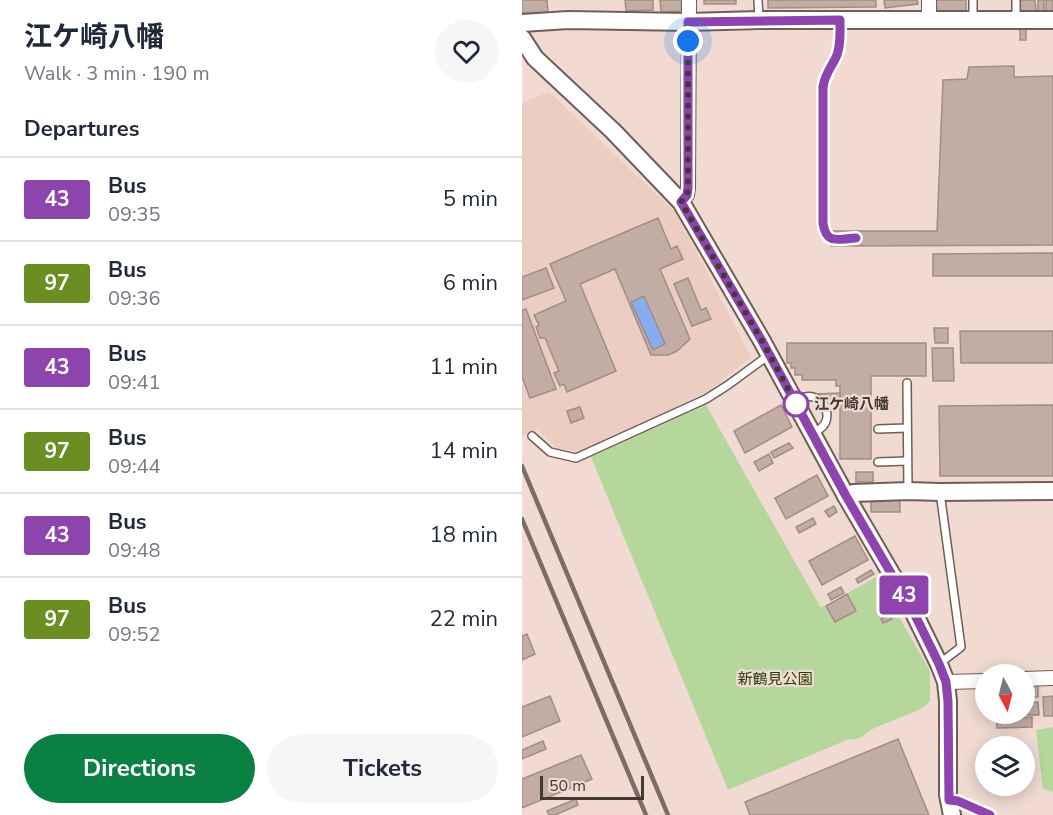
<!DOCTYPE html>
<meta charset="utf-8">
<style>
:root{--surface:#fff;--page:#f6f6f7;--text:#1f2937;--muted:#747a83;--line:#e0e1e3;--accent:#0b8043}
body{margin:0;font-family:"Nunito Sans","Noto Sans JP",sans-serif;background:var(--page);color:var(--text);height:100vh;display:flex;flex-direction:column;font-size:22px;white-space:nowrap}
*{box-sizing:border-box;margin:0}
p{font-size:20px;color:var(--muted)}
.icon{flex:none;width:33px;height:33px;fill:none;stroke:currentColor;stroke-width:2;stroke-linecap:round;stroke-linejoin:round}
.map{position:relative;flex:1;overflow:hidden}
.drawer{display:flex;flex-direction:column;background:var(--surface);width:522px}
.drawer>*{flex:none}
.badge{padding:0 12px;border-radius:4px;font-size:21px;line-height:39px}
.needle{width:39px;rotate:173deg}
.tools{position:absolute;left:453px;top:664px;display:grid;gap:12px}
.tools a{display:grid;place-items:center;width:60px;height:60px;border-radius:50%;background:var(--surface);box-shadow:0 3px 15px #0003;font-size:30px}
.scale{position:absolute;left:18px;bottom:15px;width:104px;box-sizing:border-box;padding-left:6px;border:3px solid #433a37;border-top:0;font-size:16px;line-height:21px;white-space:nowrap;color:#433a37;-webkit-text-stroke:4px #f0dad1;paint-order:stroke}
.you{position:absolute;width:30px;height:30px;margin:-15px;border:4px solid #fff;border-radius:50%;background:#1a73e8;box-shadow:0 0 0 9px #1a73e833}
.map>.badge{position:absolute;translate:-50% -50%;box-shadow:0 0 0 3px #fff}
h2{padding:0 24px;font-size:22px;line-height:54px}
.round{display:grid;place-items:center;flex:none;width:63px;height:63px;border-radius:32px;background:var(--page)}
.summary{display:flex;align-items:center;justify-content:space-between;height:102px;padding:0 24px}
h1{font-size:28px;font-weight:700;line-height:45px}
.primary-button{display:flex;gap:12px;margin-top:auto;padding:12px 24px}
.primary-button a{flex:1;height:69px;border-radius:36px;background:var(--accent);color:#fff;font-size:24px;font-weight:700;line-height:69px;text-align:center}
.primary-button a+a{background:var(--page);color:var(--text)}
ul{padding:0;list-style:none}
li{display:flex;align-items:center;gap:18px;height:84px;padding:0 24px;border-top:2px solid var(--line)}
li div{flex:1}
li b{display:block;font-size:22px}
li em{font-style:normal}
li .badge{min-width:66px;font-weight:700;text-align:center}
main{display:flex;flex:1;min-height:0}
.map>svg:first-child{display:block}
.built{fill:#ebcdc1}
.green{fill:#b5d79c}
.water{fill:#87adf0}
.building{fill:#c2ada4;stroke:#a28d85;stroke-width:1.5;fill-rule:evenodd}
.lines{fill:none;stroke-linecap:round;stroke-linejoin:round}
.service-casing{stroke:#715e56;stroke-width:10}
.minor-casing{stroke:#715e56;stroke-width:16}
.tertiary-casing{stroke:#715e56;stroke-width:20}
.service{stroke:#fff;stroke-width:7}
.minor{stroke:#fff;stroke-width:14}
.tertiary{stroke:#fff;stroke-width:16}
.rail{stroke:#7a6d68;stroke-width:4.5}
.line-casing{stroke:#fff;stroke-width:14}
.line{stroke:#8e44ad;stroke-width:9}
.walk{stroke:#433a37;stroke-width:6;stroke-dasharray:0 10.8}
.stop-dot{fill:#fff;stroke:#8e44ad;stroke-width:3}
.labels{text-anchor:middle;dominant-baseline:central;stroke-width:4.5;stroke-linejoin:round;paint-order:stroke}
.stop-label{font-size:15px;font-weight:bold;fill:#433a37;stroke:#f0dad1;text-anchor:start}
.park-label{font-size:15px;fill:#243e0b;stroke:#f0dad1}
</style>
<main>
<section class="drawer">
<div class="summary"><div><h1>江ケ崎八幡</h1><p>Walk · 3 min · 190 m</p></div><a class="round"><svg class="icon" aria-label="heart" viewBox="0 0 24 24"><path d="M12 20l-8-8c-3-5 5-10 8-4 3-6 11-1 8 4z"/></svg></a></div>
<h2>Departures</h2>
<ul>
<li><span class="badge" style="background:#8e44ad;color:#fff">43</span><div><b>Bus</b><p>09:35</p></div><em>5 min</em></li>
<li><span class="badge" style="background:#6b8e23;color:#fff">97</span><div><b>Bus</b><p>09:36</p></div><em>6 min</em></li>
<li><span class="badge" style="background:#8e44ad;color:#fff">43</span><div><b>Bus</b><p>09:41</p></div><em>11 min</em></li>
<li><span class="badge" style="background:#6b8e23;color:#fff">97</span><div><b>Bus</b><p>09:44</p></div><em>14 min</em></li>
<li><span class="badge" style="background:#8e44ad;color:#fff">43</span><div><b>Bus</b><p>09:48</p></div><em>18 min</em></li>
<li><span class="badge" style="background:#6b8e23;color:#fff">97</span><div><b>Bus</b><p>09:52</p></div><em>22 min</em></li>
</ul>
<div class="primary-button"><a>Directions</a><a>Tickets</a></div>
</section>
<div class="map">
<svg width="531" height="815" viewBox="0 0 531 815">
<rect width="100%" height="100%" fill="#f0dad1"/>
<path class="built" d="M27,92L154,213L229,357L187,391L58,452L34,449L16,429L0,436V103Z"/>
<g class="green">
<path d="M184,405L299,608L354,577L408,671V701L399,709L348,730L340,737L331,740L327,739L206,790L69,457Z"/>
<path d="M531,727V792L521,789L514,730Z"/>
</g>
<path class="water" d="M122,296L143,344L131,350L109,302Z"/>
<g class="building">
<path d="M0,0H25L26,12L0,13Z"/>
<path d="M103,0H131V10L104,11Z"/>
<path d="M138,0H160V11L139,12Z"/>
<rect x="182" y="0" width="32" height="4"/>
<path d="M246,0H354V7L246,8Z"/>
<path d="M362,0H395L396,4L363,8Z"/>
<path d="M414,0H444V12H415Z"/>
<path d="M498,0H513L514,11L498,12Z"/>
<rect x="516" y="0" width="6" height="11"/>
<rect x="524" y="0" width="7" height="11"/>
<rect x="498" y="28" width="6" height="12"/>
<path d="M492,66V77L531,76V245L309,246L310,231H415L421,80L445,79L447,67Z"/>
<path d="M136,218L149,249L155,246L161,259L138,269L168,339L155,351L146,355H129L93,269L58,284L94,371L45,392L42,384L38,386L32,373L37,371L23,338H18L14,327L17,325L12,315L44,301L28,264ZM122,296L143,344L131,350L109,302Z"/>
<path d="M531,253V276H411V254Z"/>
<path d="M24,268L32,288L0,300V277Z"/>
<path d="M166,278L179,310L184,308L189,319L170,326L152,284Z"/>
<path d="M4,309L34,389L8,398L0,377V310Z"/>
<path d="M412,328H426V343H413Z"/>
<path d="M438,331H531V363H439Z"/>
<path d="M265,343H404V376H349V459H318V386H314V380H280V375H273V368H269V363H265Z"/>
<path d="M410,348H431L432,381H411Z"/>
<path d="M318,393V400L293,401V394Z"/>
<path d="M259,405L270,427L223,453L212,431Z"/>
<path d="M531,405V476H418L417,406Z"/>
<path d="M58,407L62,418L49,423L45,411Z"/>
<path d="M267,443L271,448L252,458L249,452Z"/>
<path d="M247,454L251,463L237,471L232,462Z"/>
<rect x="334" y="472" width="17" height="10"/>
<path d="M295,475L306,496L264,519L253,498Z"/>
<path d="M378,499V512H349V500Z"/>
<path d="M312,506L315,512L307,517L303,511Z"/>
<path d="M291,518L294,524L277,533L274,527Z"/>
<path d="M333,536L346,560L300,585L287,561Z"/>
<path d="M349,570L352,574L336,583L334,579Z"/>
<path d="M319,587L322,593L309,600L306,594Z"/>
<path d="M325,594L334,611L313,622L304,606Z"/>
<path d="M368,614L370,619L361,623L359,619Z"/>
<path d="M5,634L13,654L0,660V636Z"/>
<rect x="502" y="686" width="14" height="11"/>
<path d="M28,696L38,721L0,737V707Z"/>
<path d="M531,696V716H522L521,697Z"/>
<path d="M516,702L517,715H503V703Z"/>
<path d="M474,714H494V718L510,717V727L475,728Z"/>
<path d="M376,739L407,815H228L223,802Z"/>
<path d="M21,741L24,749L0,759V750Z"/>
<path d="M59,755L70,779L0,808V779Z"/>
<path d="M54,799L56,805L33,815H27L25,811Z"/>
</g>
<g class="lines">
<defs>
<g id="service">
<path d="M236,0L237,20"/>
<path d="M318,20C318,32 319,44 315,55C310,67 303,73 301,87V223C304,245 316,239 334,238"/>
<path d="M451,20V0"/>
<path d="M494,20V0"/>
<path d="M385,383L386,491"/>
<path d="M272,400C278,398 285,395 291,397C305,401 310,419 299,428C297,430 293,431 290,433"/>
<path d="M356,429L385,428"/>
<path d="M10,436L28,452L54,458L184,399L206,385L247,355"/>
<path d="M356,462L385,461"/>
<path d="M417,664L439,647L418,492"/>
<path d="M429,800L436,801L468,815"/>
</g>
<g id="minor">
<path d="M407,0V20"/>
<path d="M159,202L165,195L166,188L167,0"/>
<path d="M502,679L531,678"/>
<path d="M424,682L464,681"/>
</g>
<g id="tertiary">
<path d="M0,23L46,20L166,22L237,20H531"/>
<path d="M0,38L13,58L91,131L159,202L240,341L324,496L391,611L417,664L424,682L426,701V795L430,815"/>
<path d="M324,496L331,493L386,491L418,492L531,491"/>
</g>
</defs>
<use href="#service" class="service-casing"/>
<use href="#minor" class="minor-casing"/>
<use href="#tertiary" class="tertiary-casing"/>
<use href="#service" class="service"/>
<use href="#minor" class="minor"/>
<use href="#tertiary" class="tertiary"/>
<g class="rail">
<path d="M0,466L146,815"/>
<path d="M0,519L124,815"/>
</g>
</g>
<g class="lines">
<defs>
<path id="line" d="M334,238C316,239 304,245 301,223V87C303,73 310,67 315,55C319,44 318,32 318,20L166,22V188L165,195L159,202L240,341L324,496L391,611L417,664L424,682L426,701L427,800L436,801L468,815"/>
</defs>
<use href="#line" class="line-casing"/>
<use href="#line" class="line"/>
<path class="walk" d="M166,41V188L165,195L159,202L240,341L274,404"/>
</g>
<circle class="stop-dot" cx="274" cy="404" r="12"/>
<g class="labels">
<g class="stop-label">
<text x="292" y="404">江ケ崎八幡</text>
</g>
<g class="park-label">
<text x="253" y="679">新鶴見公園</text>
</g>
</g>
</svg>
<div class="tools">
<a><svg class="needle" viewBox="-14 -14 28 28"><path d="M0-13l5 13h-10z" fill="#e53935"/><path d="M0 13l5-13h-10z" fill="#747a83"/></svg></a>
<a><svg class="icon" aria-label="layers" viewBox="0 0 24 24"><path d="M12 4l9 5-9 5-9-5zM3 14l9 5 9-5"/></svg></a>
</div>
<div class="scale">50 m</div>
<div class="you" style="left:166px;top:41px"></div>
<b class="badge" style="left:382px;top:595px;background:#8e44ad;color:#fff">43</b>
</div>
</main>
